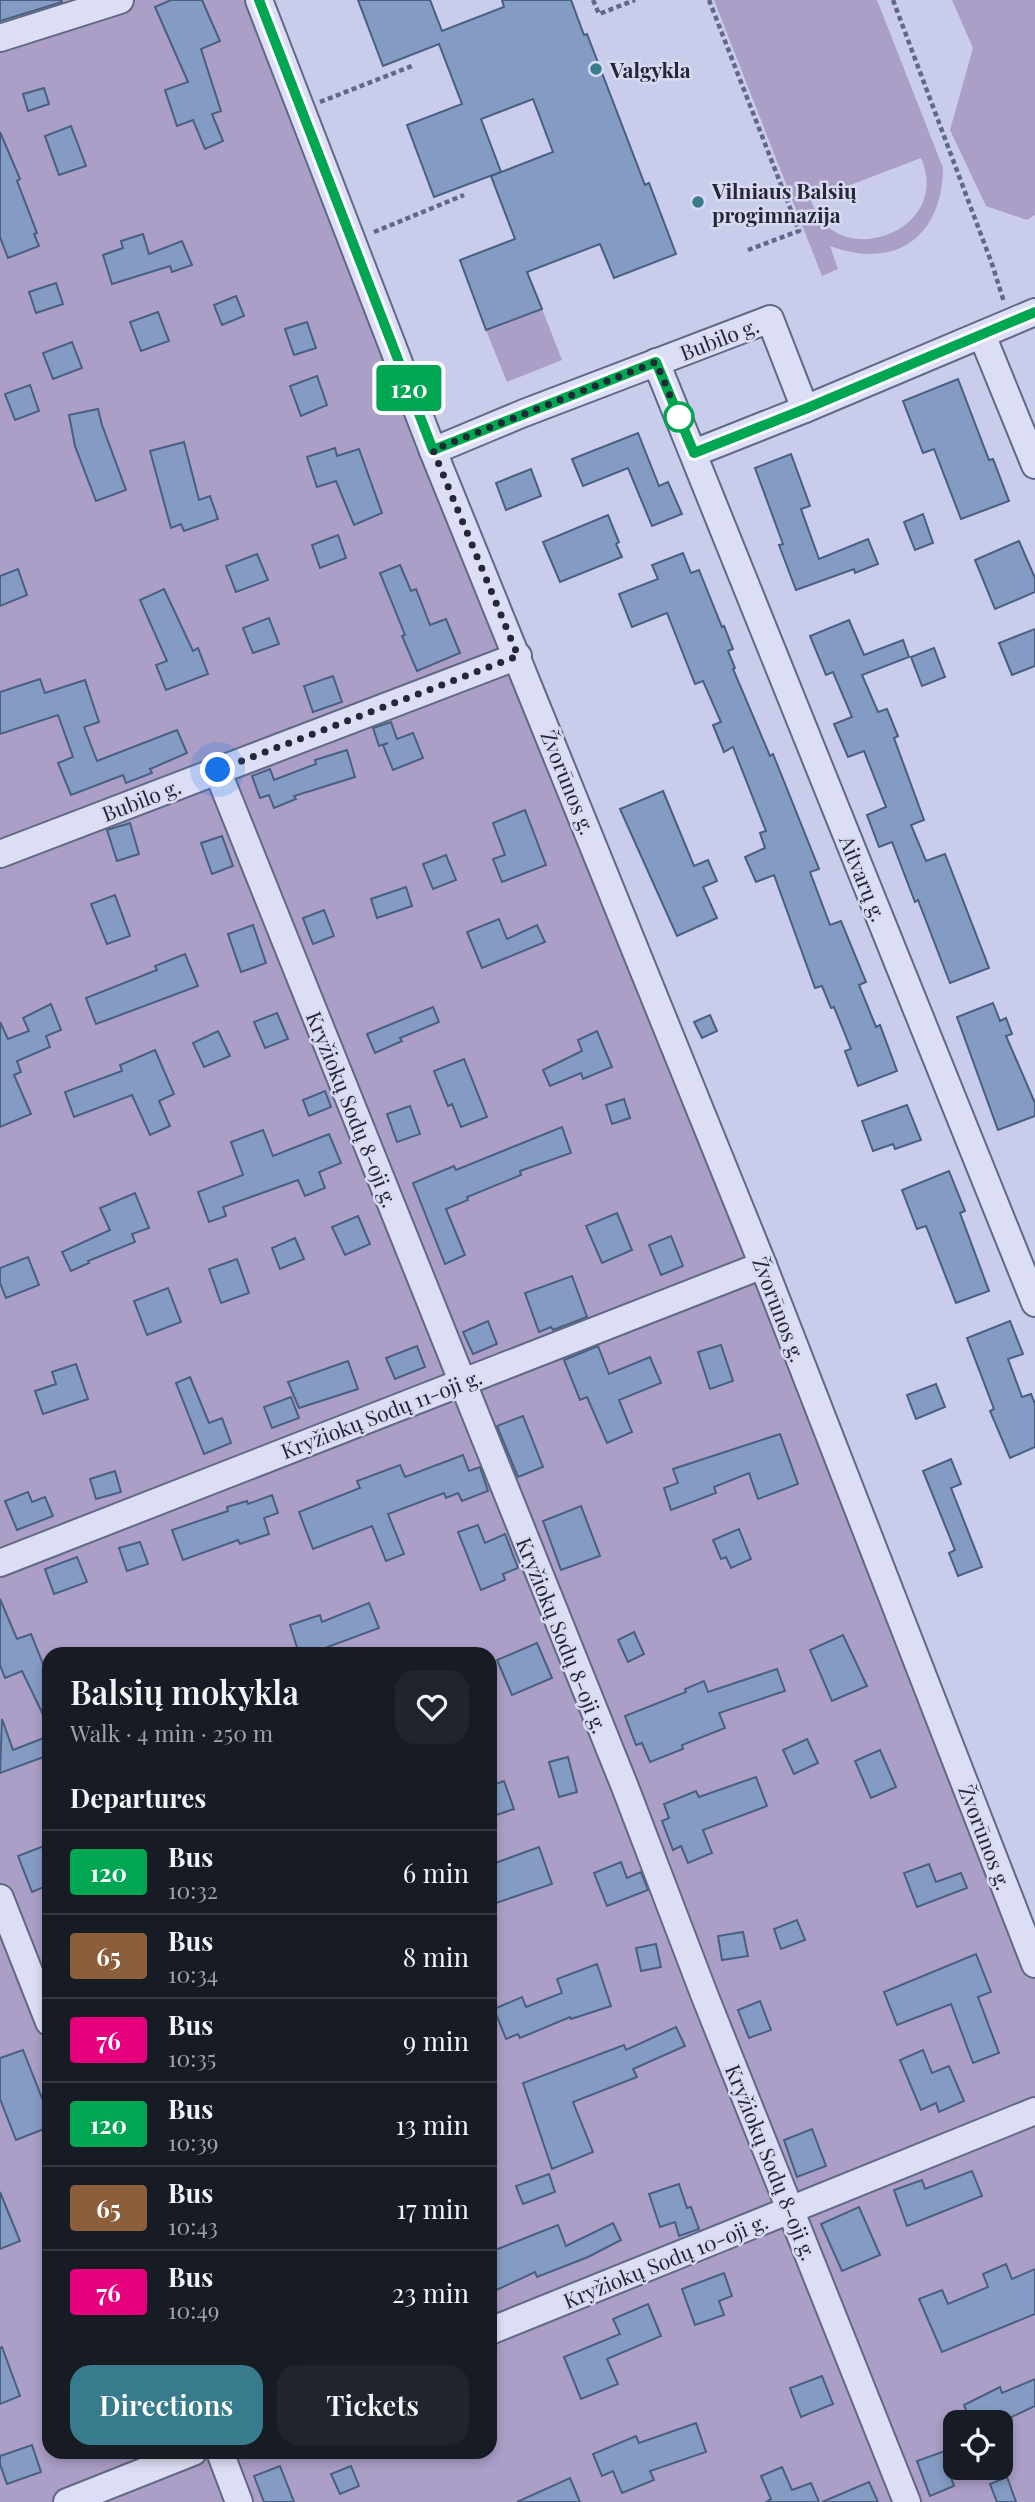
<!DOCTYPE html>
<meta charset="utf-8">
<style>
:root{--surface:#171b24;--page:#20242c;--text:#f1f3f6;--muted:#9ea1a6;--line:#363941;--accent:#377b8c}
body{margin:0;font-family:"Playfair Display",serif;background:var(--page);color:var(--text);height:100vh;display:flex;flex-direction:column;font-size:26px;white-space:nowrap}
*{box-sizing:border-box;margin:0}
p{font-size:23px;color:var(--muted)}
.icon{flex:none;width:38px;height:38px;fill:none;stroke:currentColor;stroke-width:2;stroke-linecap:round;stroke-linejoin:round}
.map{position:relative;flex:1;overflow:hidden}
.drawer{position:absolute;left:42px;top:1647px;width:455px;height:812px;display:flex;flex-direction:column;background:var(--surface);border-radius:21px;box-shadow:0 4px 10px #0003}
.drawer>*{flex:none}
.badge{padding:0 14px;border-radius:5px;font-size:24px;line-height:46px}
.buttons{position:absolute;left:943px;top:2410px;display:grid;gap:14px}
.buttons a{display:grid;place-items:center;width:70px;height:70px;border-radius:14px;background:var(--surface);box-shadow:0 4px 10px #0003;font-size:35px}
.you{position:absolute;width:35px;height:35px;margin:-18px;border:5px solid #fff;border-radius:50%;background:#1a73e8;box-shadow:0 0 0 10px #1a73e833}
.map>.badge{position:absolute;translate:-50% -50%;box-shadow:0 0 0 4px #fff}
h2{padding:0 28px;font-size:26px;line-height:63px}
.round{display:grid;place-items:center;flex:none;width:74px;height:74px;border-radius:21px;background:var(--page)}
.summary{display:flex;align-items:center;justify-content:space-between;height:119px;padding:0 28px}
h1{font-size:33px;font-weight:600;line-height:52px}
.primary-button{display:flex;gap:14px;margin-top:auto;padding:14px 28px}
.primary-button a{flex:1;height:80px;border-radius:21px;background:var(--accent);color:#fff;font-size:28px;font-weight:600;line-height:80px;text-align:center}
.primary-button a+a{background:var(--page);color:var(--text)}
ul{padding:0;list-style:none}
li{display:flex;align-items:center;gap:21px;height:84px;padding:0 28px;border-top:2px solid var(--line)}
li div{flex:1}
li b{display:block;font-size:26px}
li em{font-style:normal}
li .badge{min-width:77px;font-weight:700;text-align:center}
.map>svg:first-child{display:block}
.green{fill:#ab9ec7;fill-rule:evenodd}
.building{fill:#849cc3;stroke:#495f81;stroke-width:2}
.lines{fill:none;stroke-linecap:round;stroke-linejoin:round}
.minor-casing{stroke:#606984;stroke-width:30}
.path{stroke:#606984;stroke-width:4.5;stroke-dasharray:5 3.5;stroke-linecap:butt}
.minor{stroke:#dcdef5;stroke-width:26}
.line-casing{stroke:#fff;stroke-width:16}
.line{stroke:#00a651;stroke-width:10}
.walk{stroke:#222836;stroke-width:7;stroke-dasharray:0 12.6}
.poi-dot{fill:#377b8c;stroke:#d8daf2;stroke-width:2.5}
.stop-dot{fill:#fff;stroke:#00a651;stroke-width:3.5}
.labels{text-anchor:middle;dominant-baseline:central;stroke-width:5;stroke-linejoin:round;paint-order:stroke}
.poi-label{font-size:21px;font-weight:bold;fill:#222836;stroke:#d8daf2;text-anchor:start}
.street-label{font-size:21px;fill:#222836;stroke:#d8daf2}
</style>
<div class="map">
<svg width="1035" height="2502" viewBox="0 0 1035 2502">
<rect width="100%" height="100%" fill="#c9ccea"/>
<g class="green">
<path d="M0,0H250L1035,1968V2502H0ZM49,1654H490V2452H49ZM956,2422H1001V2468H956Z"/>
<path d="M714,0H877L943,168C942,238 895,270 830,246L838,269L822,276ZM921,158C954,232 834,275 811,200Z"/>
<path d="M952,0H1035V215L1027,220L986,206L950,130L973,48Z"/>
<path d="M542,309L562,360L507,382L486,330Z"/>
</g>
<g class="building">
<path d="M0,0H61L62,2L0,21Z"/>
<path d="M171,0H202L220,41L201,49L221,111L212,114L223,141L205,149L193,120L177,126L165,90L188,82L155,7Z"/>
<path d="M358,0H430L442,31L504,7L502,0H571L584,35L587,34L645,185L649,183L676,254L614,278L600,244L527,272L542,309L486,330L460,260L515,239L491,176L553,152L533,99L481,119L501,172L434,197L407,125L462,104L439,44L383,66Z"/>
<path d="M44,88L49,104L28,111L23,94Z"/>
<path d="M71,126L86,166L59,175L45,136Z"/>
<path d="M0,132L20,179L17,181L37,233L34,234L39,246L8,258L0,237Z"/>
<path d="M143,234L149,254L182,241L192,265L172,272L170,266L112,284L103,255L123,248L121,241Z"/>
<path d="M56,283L63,304L36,313L29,292Z"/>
<path d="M236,296L244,316L222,325L214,305Z"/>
<path d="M158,312L169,341L141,351L130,322Z"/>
<path d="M307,322L316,348L294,355L285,329Z"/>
<path d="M72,342L82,368L53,379L43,353Z"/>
<path d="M317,376L327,405L301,416L290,386Z"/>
<path d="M958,379L989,460L993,459L1009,501L961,519L934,449L923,453L903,401Z"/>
<path d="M30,385L39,411L15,420L5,394Z"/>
<path d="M98,409L102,425L126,490L96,501L75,446L69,415Z"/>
<path d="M638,433L659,486L668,482L682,514L652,526L628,468L583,486L572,459Z"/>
<path d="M184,442L199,500L210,496L218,519L184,531L181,524L171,528L150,451Z"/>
<path d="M335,448L337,456L359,449L382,513L354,525L336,481L317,487L307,457Z"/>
<path d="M791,454L810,506L801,509L819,559L868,539L878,564L855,573L854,569L796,590L779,545L783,544L755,468Z"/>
<path d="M531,469L541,496L506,510L496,483Z"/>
<path d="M923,514L933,543L915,550L904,522Z"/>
<path d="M608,515L619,542L616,544L622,557L560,582L543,542Z"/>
<path d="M338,535L346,558L320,568L312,545Z"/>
<path d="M1019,541L1035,578V592L995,609L975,560Z"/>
<path d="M683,553L691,573L699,570L722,627L724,626L733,649L728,651L735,668L733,669L770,756L773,754L819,869L810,872L830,925L841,921L866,982L859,985L876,1027L880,1025L897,1071L858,1086L845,1051L851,1049L834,1007L831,1008L822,986L815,988L774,875L756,882L745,857L765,848L760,833L766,831L733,747L724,752L713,725L721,722L703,681L695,684L667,613L632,627L619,594L658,579L652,565Z"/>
<path d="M257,554L268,580L236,592L226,566Z"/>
<path d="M400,565L411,591L416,589L430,625L446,619L460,653L417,671L402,636L405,635L380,573Z"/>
<path d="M18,569L27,595L0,606V576Z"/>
<path d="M164,589L193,651L198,648L208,674L166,690L156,665L167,661L140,600Z"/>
<path d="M269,618L279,644L253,653L243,628Z"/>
<path d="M849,620L864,655L903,640L909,657L862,675L878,712L887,709L898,736L894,738L924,820L911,825L926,861L945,854L989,968L950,983L918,900L915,902L892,842L879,847L867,815L886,807L864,751L848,757L834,724L852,717L833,672L826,675L810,636Z"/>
<path d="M1035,629V666L1012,675L999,643Z"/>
<path d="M934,648L945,677L922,686L911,657Z"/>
<path d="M333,676L342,702L313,712L304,686Z"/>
<path d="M40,679L45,693L85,680L99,722L84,727L97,761L177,730L187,753L150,769L152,773L126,783L123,775L71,795L58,763L73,757L58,715L0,734V692Z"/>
<path d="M391,722L397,739L413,733L423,758L393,770L383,745L388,743L379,746L373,728Z"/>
<path d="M347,750L355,777L294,796L296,799L274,808L269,795L260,798L252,776L270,769L274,780L316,764L315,760Z"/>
<path d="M663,791L694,866L708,860L717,881L703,887L717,918L677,936L620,809Z"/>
<path d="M525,810L546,865L502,882L493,859L505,855L493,823Z"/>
<path d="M130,823L139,854L117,861L107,830Z"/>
<path d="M222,836L233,866L212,874L201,843Z"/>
<path d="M446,855L456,880L433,889L423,864Z"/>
<path d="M406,887L412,906L377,918L371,899Z"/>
<path d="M115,895L130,936L107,944L91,904Z"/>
<path d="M324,910L334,936L313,944L303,918Z"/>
<path d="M499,919L507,939L537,925L545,942L482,968L467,932Z"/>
<path d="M253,925L266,963L241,972L228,934Z"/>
<path d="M185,954L198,986L96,1024L86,998L157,970L155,966Z"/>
<path d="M993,1003L1000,1021L1006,1018L1012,1034L1006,1036L1035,1103V1116L998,1130L957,1017Z"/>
<path d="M51,1004L61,1030L46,1036L50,1047L17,1061L21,1072L14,1075L31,1114L0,1127V1022L8,1039L29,1031L23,1018Z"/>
<path d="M433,1007L439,1022L400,1038L402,1041L375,1053L367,1034Z"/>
<path d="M277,1013L288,1039L265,1048L254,1022Z"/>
<path d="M710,1015L717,1031L702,1038L694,1022Z"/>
<path d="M218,1031L230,1056L204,1067L193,1043Z"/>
<path d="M597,1031L612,1067L583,1079L581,1073L550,1086L543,1070L582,1051L578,1040Z"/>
<path d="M155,1050L174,1094L159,1101L170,1126L150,1135L132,1095L74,1117L65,1092L122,1071L120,1065Z"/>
<path d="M464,1059L487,1117L461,1127L452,1104L448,1106L434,1071Z"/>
<path d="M325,1091L331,1107L309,1116L303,1100Z"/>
<path d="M624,1099L630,1118L612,1124L606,1105Z"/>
<path d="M907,1105L921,1140L895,1149L893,1144L873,1151L862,1121Z"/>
<path d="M410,1106L420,1134L397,1142L387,1114Z"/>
<path d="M562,1127L571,1153L520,1171L521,1175L467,1197L468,1200L446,1209L465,1255L445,1264L413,1183L454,1166L456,1170Z"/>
<path d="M263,1130L273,1156L329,1134L341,1163L319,1172L325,1188L305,1196L298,1180L223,1207L226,1216L209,1222L198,1192L243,1175L231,1142Z"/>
<path d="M949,1171L965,1211L960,1213L989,1291L956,1303L926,1226L917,1229L902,1190Z"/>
<path d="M135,1193L149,1228L132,1234L135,1242L88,1261L89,1263L71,1271L62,1252L110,1230L100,1208Z"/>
<path d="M617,1213L632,1250L602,1263L586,1226Z"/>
<path d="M358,1216L370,1244L345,1255L332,1227Z"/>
<path d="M671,1236L683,1266L661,1275L649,1245Z"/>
<path d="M295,1238L304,1259L280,1269L272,1248Z"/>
<path d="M28,1257L39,1285L6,1298L0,1283V1268Z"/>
<path d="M237,1259L249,1293L221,1303L209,1269Z"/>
<path d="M572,1276L587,1317L553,1330L551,1327L539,1332L525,1293Z"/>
<path d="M168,1288L181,1322L147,1335L134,1301Z"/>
<path d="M488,1321L497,1344L473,1354L463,1332Z"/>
<path d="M1010,1321L1023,1354L1008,1359L1022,1397L1031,1394L1035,1404V1447L1010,1458L990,1411L994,1409L967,1338Z"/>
<path d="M721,1345L733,1381L710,1389L698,1352Z"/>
<path d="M417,1346L425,1367L395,1379L386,1358Z"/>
<path d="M598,1346L609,1374L650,1357L661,1383L619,1400L632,1432L607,1443L587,1397L580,1400L564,1360Z"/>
<path d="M348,1361L358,1389L299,1408L288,1382Z"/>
<path d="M76,1364L88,1399L43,1414L35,1391L56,1384L52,1372Z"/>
<path d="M190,1377L209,1423L222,1418L231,1443L204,1454L176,1383Z"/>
<path d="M936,1384L945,1407L916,1419L907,1395Z"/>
<path d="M291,1397L299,1418L272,1428L264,1407Z"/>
<path d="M523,1416L543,1467L518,1477L497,1426Z"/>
<path d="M780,1434L798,1484L758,1499L749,1473L714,1487L716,1493L671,1510L664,1488L678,1483L673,1469Z"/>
<path d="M463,1455L469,1471L480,1467L488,1491L462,1501L458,1493L446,1498L444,1493L388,1514L404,1554L386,1561L372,1526L313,1549L299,1512L360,1488L357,1481L400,1465L405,1477Z"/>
<path d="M951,1459L961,1484L951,1488L982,1567L958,1576L949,1553L955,1550L923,1471Z"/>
<path d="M115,1471L121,1492L96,1499L90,1479Z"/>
<path d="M28,1492L32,1502L45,1497L53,1516L17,1530L5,1501Z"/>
<path d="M272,1495L278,1513L264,1518L269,1534L240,1544L238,1540L183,1560L172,1530L228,1511L227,1507L247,1501L248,1504Z"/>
<path d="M581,1506L600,1556L561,1570L543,1521Z"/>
<path d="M478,1525L485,1543L505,1534L518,1568L503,1574L505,1580L481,1590L458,1532Z"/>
<path d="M739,1529L751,1559L731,1568L726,1557L721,1559L713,1540Z"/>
<path d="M140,1542L148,1564L127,1571L119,1548Z"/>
<path d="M77,1557L87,1582L54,1594L45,1569Z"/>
<path d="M0,1599L17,1639L31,1634L49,1679V1727L22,1671L5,1678L0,1665Z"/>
<path d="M369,1603L379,1628L309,1654H299L290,1625L320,1615L322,1622Z"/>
<path d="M634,1632L644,1654L628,1662L618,1640Z"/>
<path d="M843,1635L867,1686L832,1701L810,1650Z"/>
<path d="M537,1643L552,1678L512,1695L497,1660Z"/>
<path d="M777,1669L785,1691L719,1713L725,1728L682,1745L683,1749L650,1762L642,1743L636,1745L625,1716L686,1692L685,1689L704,1681L708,1692Z"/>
<path d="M2,1719L13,1750L49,1736V1755L0,1773Z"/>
<path d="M807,1739L818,1763L794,1774L783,1750Z"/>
<path d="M880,1750L896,1787L871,1798L855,1761Z"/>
<path d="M568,1757L577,1792L559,1797L549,1762Z"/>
<path d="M756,1777L767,1806L703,1830L712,1853L688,1863L681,1846L673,1850L662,1821L669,1818L664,1804L696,1791L699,1797Z"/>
<path d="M504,1781L514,1809L490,1817V1786Z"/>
<path d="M49,1844V1885L32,1892L18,1856Z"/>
<path d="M539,1847L552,1884L490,1905V1865Z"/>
<path d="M621,1862L627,1878L641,1872L648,1890L607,1906L594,1873Z"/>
<path d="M929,1864L936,1882L961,1873L967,1888L917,1907L904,1873Z"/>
<path d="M797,1920L805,1940L781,1949L774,1929Z"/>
<path d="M743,1932L748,1956L722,1960L718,1936Z"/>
<path d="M656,1944L661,1967L641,1971L636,1948Z"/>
<path d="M976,1954L991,1992L978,1997L999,2053L973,2063L951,2004L897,2025L884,1992Z"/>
<path d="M597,1964L611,2006L571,2019L570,2017L520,2038L518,2034L506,2039L494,2009L522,1997L526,2007L562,1993L557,1979Z"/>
<path d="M760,2001L771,2030L749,2038L738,2010Z"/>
<path d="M676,2027L685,2046L633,2069L637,2077L573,2102L593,2152L552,2169L523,2083L624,2045L626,2050Z"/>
<path d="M23,2050L49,2116V2127L16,2140L0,2099V2058Z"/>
<path d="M923,2050L932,2073L949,2066L964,2101L939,2112L936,2103L921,2110L900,2060Z"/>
<path d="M812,2129L826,2166L797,2177L784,2140Z"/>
<path d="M972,2171L982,2196L907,2226L894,2190L922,2180L925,2189Z"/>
<path d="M549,2174L555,2192L523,2204L516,2186Z"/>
<path d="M679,2184L687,2208L691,2207L699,2229L679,2236L675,2222L660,2227L649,2194Z"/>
<path d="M0,2192L20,2241L0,2249Z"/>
<path d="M859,2207L880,2255L842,2271L821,2224Z"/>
<path d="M613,2223L621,2240L588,2257L537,2277L535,2272L490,2293V2252L558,2225L566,2246Z"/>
<path d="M1006,2264L1012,2279L1035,2269V2314L942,2352L919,2299L942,2290L948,2304L988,2287L983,2274Z"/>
<path d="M724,2273L732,2296L719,2301L724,2315L695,2325L682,2289Z"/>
<path d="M648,2304L661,2336L607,2359L618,2384L581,2399L564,2357L620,2334L613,2319Z"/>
<path d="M2,2347L20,2396L0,2404V2348Z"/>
<path d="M822,2376L833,2404L801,2417L790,2388Z"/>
<path d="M1035,2379V2406L1001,2422H971L964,2405L1000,2387L1002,2393Z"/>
<path d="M696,2423L706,2452L650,2471L654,2480L622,2493L613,2471L602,2476L593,2454L636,2436L639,2443Z"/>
<path d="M32,2445L41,2472L7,2484L0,2464V2456Z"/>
<path d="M956,2447V2466L948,2469L954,2486L930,2496L917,2461Z"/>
<path d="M280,2466L294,2502H264L254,2476Z"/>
<path d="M351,2466L359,2486L340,2494L331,2474Z"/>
<path d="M782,2467L792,2490L811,2483L819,2502H766L771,2499L761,2476Z"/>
<path d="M1007,2477L1016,2502H997L990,2484Z"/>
<path d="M570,2478L580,2502H517Z"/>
<path d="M869,2482L878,2502H822Z"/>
</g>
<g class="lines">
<defs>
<g id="minor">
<path d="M259,0L433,451L763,1265L1035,1964"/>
<path d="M0,38L120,0"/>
<path d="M982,335L1035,465"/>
<path d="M656,362L1035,1303"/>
<path d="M433,451L524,413L770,319L805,409"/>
<path d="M694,453L805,409L1035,312"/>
<path d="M217,770L625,1787L704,1994L907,2502"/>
<path d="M0,854L518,656"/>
<path d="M0,1563L763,1265"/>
<path d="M0,1898L49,2022"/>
<path d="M490,2331L1035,2111"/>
<path d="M220,2452L239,2502"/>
<path d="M67,2502L193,2452"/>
</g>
</defs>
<use href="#minor" class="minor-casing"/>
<g class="path">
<path d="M593,0L599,14L635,0"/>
<path d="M709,0L799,231L748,250"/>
<path d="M893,0L992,264L1004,302"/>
<path d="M320,102L412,66"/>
<path d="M374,232L464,195"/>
</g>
<use href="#minor" class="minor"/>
</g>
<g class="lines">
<defs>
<path id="line" d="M259,0L433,450L656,362L694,453L805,409L1035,312"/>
</defs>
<use href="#line" class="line-casing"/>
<use href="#line" class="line"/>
<path class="walk" d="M218,770L518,656L433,450L656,362L679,417"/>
</g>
<g class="poi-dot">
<circle cx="596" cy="69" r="7"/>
<circle cx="698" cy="202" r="7"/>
</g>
<circle class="stop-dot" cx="679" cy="417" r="14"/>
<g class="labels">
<g class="poi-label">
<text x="610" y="69">Valgykla</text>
<text x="712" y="190">Vilniaus Balsių<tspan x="712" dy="24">progimnazija</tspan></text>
</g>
<g class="street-label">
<text transform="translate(719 338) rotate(-21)">Bubilo g.</text>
<text transform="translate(569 782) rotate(68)">Žvorūnos g.</text>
<text transform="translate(141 799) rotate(-21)">Bubilo g.</text>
<text transform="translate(864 878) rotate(68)">Aitvarų g.</text>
<text transform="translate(353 1109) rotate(68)">Kryžiokų Sodų 8-oji g.</text>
<text transform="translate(780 1309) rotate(69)">Žvorūnos g.</text>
<text transform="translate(381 1413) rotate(-21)">Kryžiokų Sodų 11-oji g.</text>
<text transform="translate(563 1635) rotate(68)">Kryžiokų Sodų 8-oji g.</text>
<text transform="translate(986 1837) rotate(69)">Žvorūnos g.</text>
<text transform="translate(772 2162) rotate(68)">Kryžiokų Sodų 8-oji g.</text>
<text transform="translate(665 2260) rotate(-22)">Kryžiokų Sodų 10-oji g.</text>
</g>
</g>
</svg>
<div class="buttons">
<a><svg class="icon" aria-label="locate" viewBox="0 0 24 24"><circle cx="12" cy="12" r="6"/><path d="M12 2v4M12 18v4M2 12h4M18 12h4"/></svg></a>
</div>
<div class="you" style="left:218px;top:770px"></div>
<b class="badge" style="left:409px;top:388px;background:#00a651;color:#fff">120</b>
<section class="drawer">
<div class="summary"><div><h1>Balsių mokykla</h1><p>Walk · 4 min · 250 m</p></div><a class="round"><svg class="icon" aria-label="heart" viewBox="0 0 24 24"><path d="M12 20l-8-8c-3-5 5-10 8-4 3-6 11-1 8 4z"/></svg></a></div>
<h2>Departures</h2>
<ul>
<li><span class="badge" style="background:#00a651;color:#fff">120</span><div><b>Bus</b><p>10:32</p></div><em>6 min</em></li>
<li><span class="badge" style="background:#8b5e3c;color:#fff">65</span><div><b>Bus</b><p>10:34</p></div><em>8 min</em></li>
<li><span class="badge" style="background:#e6007e;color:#fff">76</span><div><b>Bus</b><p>10:35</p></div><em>9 min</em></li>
<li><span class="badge" style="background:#00a651;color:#fff">120</span><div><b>Bus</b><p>10:39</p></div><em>13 min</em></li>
<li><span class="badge" style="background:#8b5e3c;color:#fff">65</span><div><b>Bus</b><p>10:43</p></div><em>17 min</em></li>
<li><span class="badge" style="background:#e6007e;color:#fff">76</span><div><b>Bus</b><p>10:49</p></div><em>23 min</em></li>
</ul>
<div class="primary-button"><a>Directions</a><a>Tickets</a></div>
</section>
</div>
